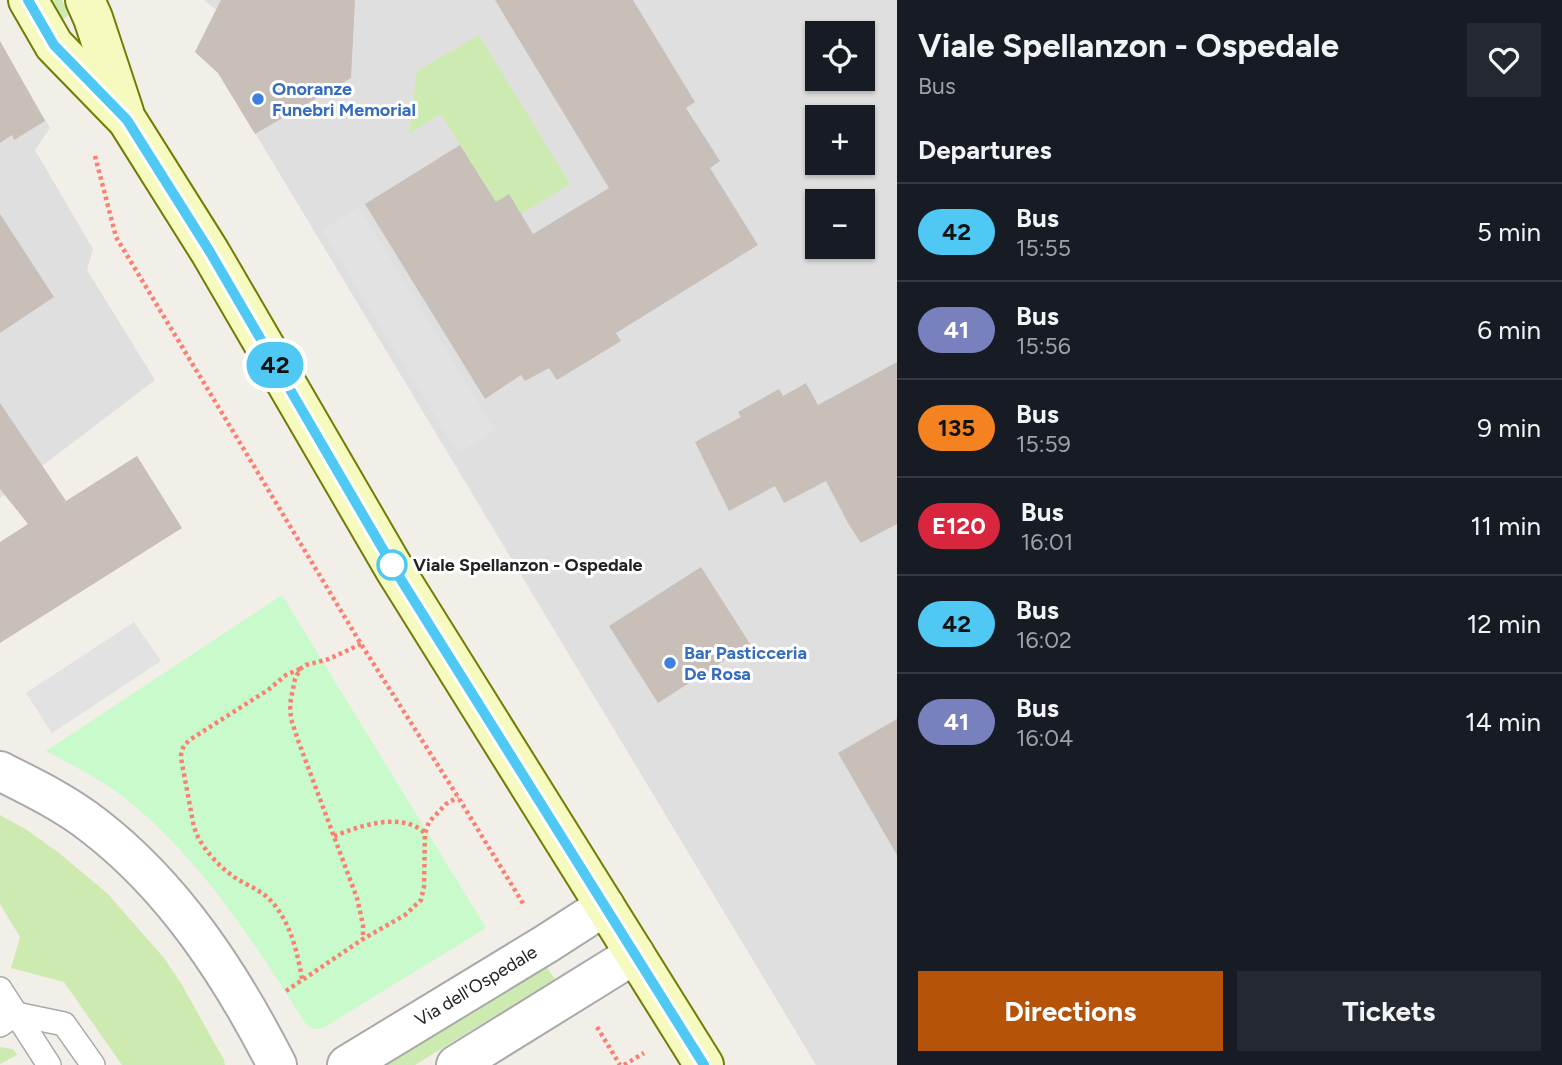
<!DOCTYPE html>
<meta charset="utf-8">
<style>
:root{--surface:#171b24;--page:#242831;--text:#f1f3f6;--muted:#9ea1a6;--line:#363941;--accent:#b45309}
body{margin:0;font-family:Figtree,sans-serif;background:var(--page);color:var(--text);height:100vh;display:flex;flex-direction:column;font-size:26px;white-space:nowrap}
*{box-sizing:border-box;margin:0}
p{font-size:23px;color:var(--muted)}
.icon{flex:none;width:38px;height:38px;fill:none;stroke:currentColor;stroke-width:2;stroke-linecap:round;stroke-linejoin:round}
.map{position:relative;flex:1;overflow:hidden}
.sheet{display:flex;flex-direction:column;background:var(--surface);width:665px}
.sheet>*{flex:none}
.badge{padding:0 14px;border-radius:23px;font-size:24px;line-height:46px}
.buttons{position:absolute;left:805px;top:21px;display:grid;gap:14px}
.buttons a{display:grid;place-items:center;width:70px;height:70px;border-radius:0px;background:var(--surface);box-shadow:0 2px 5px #0004;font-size:35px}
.map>.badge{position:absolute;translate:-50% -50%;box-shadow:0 0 0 4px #fff}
h2{padding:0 21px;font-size:26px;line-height:63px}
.round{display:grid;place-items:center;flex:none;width:74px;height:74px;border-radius:0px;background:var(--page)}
.headline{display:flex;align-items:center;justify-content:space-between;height:119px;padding:0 21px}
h1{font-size:33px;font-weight:700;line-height:52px}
.button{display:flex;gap:14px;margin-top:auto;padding:14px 21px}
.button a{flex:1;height:80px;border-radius:0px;background:var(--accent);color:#fff;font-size:28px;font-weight:700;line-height:80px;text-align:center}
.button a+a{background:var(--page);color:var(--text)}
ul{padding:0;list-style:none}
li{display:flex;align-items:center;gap:21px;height:98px;padding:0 21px;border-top:2px solid var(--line)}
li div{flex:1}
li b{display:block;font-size:26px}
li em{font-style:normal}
li .badge{min-width:77px;font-weight:700;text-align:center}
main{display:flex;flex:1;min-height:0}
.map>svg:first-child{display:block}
.residential{fill:#e0dfdf;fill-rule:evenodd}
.grass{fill:#cdebb0}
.park{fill:#c8facc}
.parking{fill:#e2e2e2}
.building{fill:#c7bfb8}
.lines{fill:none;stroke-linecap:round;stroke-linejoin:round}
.lane-casing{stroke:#a9a9a9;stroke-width:26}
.street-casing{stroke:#a9a9a9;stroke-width:42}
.secondary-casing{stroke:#707d05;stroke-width:42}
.path{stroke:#fa8072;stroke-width:4.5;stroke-dasharray:3.5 3.5;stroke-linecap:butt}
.lane{stroke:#fff;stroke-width:23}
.street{stroke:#fff;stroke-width:38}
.secondary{stroke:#f7fabf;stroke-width:38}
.line-casing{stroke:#fff;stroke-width:16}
.line{stroke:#50c8f4;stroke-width:10}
.shop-dot{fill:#3f7fe0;stroke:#fff;stroke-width:2.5}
.stop-dot{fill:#fff;stroke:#50c8f4;stroke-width:3.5}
.labels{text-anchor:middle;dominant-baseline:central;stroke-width:6;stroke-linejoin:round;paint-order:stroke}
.shop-label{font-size:18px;font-weight:bold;fill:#366cbe;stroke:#fff;text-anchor:start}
.stop-label{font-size:18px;font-weight:bold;fill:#222;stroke:#fff;text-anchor:start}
.street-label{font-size:18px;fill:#222;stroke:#fff}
</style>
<main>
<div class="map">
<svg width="897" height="1065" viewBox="0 0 897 1065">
<rect width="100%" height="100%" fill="#f2efe9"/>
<g class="residential">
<path d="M204,0H897V1065H816L225,83L218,73L195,52L216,10ZM817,33H863V79H817ZM817,117H863V163H817ZM817,201H863V247H817Z"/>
<path d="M0,42L50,128L35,150L93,249L87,270L155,380L0,498Z"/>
</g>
<g class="grass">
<path d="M49,0H62L69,15L61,20Z"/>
<path d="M479,35L570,184L521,214L496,202L441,114L409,134L417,71Z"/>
<path d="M0,815L27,830L59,853L108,894L164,958L182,985L224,1060L225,1065H122L64,982L11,968L20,937L0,904Z"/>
<path d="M546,966L555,979L415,1065H386Z"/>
<path d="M0,1047L13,1049L17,1055L0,1064Z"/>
</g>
<path class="park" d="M282,595L486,928L323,1028C315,1030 311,1029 305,1023C254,942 201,859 125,798C101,779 73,766 46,751Z"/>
<g class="parking">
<path d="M359,207L495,430L458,454L322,230Z"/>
<path d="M134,622L161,661L52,733L26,693Z"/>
</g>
<g class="building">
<path d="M221,0H355L351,78L255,134L218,73L195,52Z"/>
<path d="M495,0H633L695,102L686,108L720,161L710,168L758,245L616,333L621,341L557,380L549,368L525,381L521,375L485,399L365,204L460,145L496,202L509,194L533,234L609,188Z"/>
<path d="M0,41L45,121L14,140L12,135L0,143Z"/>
<path d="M0,214L54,297L0,333Z"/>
<path d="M897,362V524L861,543L849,525L826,481L784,503L775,486L729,511L695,442L741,417L738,412L779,389L783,396L806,383L818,405Z"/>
<path d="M0,403L66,501L137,456L182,528L0,643V542L28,524L0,489Z"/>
<path d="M701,567L750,644L658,703L609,626Z"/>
<path d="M897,719V855L838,753Z"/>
</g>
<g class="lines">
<defs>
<g id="lane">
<path d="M0,989L49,1065"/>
<path d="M0,1025L16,1014L64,1024L93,1065"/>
</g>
<g id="street">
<path d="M0,771C32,787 65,803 93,825C174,887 231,975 277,1065"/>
<path d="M347,1065L546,944L605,906"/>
<path d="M456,1065L635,954"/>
</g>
<g id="secondary">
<path d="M28,0L54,45L127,120L210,252L395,570L704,1065"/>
<path d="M85,0L93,18L124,112"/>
</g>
</defs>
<use href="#lane" class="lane-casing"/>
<use href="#street" class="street-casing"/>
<use href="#secondary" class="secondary-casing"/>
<g class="path">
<path d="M95,156L116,237L361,644L458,797L524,905"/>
<path d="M361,644L329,659L306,665L300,669L295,679L290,704L291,719L299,743L357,898L363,925V939"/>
<path d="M300,669L286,675L268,690L191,739C184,745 181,749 181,758C184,774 187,790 190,806C192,816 193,827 198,837C206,852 220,867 234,877C243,883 253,887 262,893C288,912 297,949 302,979"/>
<path d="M334,836C361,826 400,811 425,833"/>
<path d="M286,991L363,939L405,915L421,900L424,887L425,833L429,822L446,804L458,797"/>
<path d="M597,1027L620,1065"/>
<path d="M624,1065L644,1053"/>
</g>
<use href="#lane" class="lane"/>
<use href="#street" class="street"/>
<use href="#secondary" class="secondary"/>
</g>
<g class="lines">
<defs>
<path id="line" d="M28,0L54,45L127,120L210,252L395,570L704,1065"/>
</defs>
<use href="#line" class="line-casing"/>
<use href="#line" class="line"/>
</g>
<g class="shop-dot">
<circle cx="258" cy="99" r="7"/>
<circle cx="670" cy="663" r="7"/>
</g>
<circle class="stop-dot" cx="392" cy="565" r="14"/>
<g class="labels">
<g class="shop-label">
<text x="272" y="89">Onoranze<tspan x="272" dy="21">Funebri Memorial</tspan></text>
<text x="684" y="653">Bar Pasticceria<tspan x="684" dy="21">De Rosa</tspan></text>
</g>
<g class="stop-label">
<text x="413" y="565">Viale Spellanzon - Ospedale</text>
</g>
<g class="street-label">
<text transform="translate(476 986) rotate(-31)">Via dell'Ospedale</text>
</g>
</g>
</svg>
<div class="buttons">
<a><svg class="icon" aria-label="locate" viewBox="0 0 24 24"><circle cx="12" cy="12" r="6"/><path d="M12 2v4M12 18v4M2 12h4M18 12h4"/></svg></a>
<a>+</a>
<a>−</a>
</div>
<b class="badge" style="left:275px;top:365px;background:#50c8f4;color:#111">42</b>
</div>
<section class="sheet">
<div class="headline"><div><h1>Viale Spellanzon - Ospedale</h1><p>Bus</p></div><a class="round"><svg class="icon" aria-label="heart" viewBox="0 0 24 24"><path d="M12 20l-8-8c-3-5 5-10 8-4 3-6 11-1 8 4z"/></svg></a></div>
<h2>Departures</h2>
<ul>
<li><span class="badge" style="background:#50c8f4;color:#111">42</span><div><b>Bus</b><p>15:55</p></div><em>5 min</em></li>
<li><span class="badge" style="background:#7880be;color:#fff">41</span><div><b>Bus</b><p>15:56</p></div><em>6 min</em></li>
<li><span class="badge" style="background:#f58220;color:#111">135</span><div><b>Bus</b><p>15:59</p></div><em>9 min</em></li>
<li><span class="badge" style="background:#d7263d;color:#fff">E120</span><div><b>Bus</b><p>16:01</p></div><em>11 min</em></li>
<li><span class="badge" style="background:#50c8f4;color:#111">42</span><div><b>Bus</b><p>16:02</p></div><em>12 min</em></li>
<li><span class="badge" style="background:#7880be;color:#fff">41</span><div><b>Bus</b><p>16:04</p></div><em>14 min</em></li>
</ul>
<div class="button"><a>Directions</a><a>Tickets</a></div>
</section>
</main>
